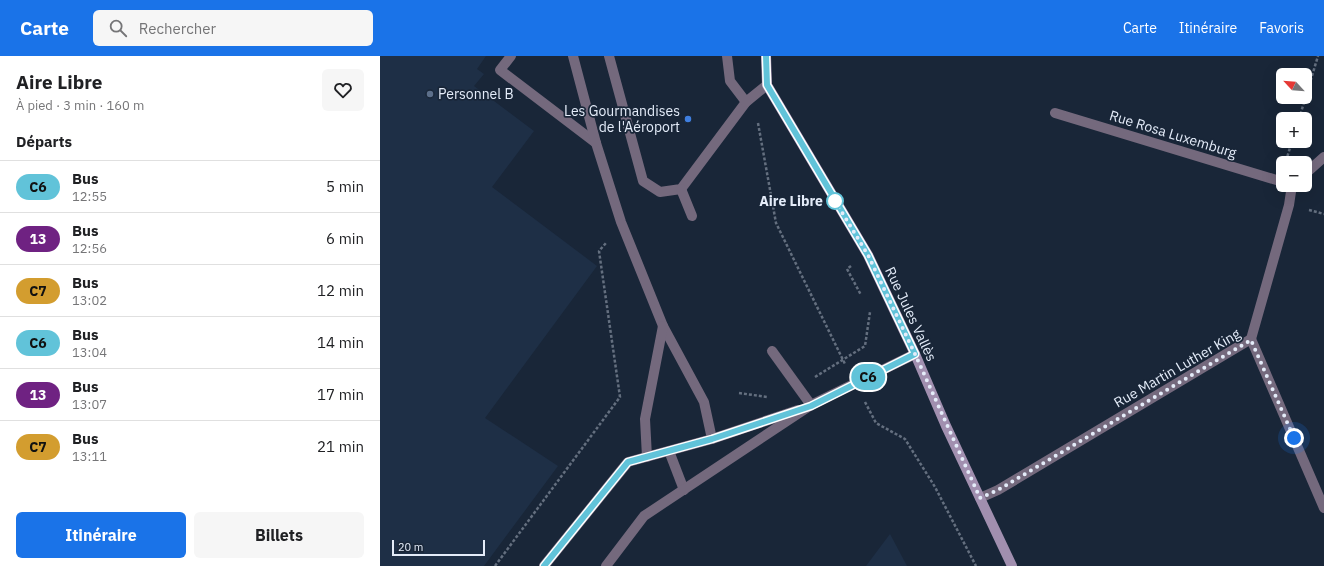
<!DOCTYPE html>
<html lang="fr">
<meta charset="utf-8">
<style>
:root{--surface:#fff;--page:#f6f6f6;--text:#202124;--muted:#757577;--line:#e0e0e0;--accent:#1a73e8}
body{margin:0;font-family:"IBM Plex Sans",sans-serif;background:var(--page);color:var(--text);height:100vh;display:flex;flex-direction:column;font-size:15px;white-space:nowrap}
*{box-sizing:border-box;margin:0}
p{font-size:13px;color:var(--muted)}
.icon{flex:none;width:22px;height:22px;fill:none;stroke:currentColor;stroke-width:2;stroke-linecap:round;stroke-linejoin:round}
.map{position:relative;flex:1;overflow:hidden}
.side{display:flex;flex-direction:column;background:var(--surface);width:380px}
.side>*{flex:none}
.badge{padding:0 8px;border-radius:13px;font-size:14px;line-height:26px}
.needle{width:26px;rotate:296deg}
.controls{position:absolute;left:896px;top:12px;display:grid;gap:8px}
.controls a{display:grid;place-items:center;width:36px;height:36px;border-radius:6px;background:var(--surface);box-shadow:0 4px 16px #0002;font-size:20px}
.scale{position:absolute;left:12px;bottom:10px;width:93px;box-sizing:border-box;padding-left:4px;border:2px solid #e4ecf9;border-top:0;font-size:11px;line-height:14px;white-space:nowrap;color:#e4ecf9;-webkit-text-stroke:3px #192638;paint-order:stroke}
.you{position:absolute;width:20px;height:20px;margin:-10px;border:3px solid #fff;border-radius:50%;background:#1a73e8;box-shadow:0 0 0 6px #1a73e833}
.map>.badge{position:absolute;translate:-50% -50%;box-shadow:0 0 0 2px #fff}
h2{padding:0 16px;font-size:15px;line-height:36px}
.round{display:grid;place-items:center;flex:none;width:42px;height:42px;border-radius:6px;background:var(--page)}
.headline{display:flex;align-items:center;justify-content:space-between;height:68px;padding:0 16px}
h1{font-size:19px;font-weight:700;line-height:30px}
.cta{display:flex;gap:8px;margin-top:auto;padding:8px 16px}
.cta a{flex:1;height:46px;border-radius:6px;background:var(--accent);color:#fff;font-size:16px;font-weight:700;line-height:46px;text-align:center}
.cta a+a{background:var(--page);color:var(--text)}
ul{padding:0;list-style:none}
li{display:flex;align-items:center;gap:12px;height:52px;padding:0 16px;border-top:1px solid var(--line)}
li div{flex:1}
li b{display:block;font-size:15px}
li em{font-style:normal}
li .badge{min-width:44px;font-weight:700;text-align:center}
header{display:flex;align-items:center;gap:24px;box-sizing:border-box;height:56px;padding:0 20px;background:var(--accent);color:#fff}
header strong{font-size:19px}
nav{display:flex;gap:22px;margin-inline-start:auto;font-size:14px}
.search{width:280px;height:36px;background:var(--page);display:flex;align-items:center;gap:10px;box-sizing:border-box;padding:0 14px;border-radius:6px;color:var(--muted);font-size:15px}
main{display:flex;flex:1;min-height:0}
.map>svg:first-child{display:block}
.built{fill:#1e2f46}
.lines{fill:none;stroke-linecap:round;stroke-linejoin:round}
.path{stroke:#646f7f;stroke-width:2.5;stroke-dasharray:3 2;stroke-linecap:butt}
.lane{stroke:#74697d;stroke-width:10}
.street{stroke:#74697d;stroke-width:10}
.secondary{stroke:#a18faf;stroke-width:10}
.line-casing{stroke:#fff;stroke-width:9}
.line{stroke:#61c3d9;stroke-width:6}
.walk{stroke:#e4ecf9;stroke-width:4;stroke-dasharray:0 7.2}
.service-dot{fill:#5c6f8a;stroke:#192638;stroke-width:1.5}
.shop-dot{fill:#3f7fe0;stroke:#192638;stroke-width:1.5}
.stop-dot{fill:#fff;stroke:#61c3d9;stroke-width:2}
.labels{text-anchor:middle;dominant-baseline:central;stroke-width:3.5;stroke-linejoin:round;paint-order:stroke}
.poi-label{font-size:14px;fill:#e4ecf9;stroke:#192638;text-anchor:start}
.street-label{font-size:14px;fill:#e4ecf9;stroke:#192638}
.stop-label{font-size:14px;font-weight:bold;fill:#e4ecf9;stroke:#192638;text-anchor:end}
</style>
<header>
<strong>Carte</strong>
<div class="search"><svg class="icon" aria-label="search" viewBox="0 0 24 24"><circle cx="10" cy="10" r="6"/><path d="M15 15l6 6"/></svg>Rechercher</div>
<nav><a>Carte</a><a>Itinéraire</a><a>Favoris</a></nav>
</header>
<main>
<section class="side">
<div class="headline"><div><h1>Aire Libre</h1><p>À pied · 3 min · 160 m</p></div><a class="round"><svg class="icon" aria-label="heart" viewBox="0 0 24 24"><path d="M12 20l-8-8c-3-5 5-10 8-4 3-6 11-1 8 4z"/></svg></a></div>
<h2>Départs</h2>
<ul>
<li><span class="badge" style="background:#61c3d9;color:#111">C6</span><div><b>Bus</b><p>12:55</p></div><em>5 min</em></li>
<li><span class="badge" style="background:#6f2282;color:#fff">13</span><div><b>Bus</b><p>12:56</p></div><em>6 min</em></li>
<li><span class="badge" style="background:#d39d2f;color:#111">C7</span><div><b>Bus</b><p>13:02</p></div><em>12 min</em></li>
<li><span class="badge" style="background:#61c3d9;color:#111">C6</span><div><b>Bus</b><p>13:04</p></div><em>14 min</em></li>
<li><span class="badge" style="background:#6f2282;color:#fff">13</span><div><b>Bus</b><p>13:07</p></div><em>17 min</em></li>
<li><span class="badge" style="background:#d39d2f;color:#111">C7</span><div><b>Bus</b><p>13:11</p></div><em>21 min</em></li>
</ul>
<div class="cta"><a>Itinéraire</a><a>Billets</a></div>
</section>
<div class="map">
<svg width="944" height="510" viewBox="0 0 944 510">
<rect width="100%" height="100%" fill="#192638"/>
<g class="built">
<path d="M0,0H106L97,13L104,18L94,30L154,75L112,131L217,210L105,362L178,410L104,510H0Z"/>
<path d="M510,478L527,510H486Z"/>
</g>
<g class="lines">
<g class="path">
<path d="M919,63L938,0"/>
<path d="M378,67L396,167L465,308"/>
<path d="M906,105L912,85"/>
<path d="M929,154L944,158"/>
<path d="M471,210L467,213L481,239"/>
<path d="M435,321L485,290L490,256"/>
<path d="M359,337L387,341"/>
<path d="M485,346L496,367L525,383L555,431L596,510"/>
<path d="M115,510L240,341L219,195L226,187"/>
</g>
<g class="lane">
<path d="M131,0L120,14L216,87"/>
<path d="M193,0L216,87L241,166L283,270L324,346L332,383"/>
<path d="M267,401L265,363L283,270"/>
</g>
<g class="street">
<path d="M229,0L263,125L280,136L301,133L366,46L387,29"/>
<path d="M347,0L350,25L366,46"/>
<path d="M675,57L903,126"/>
<path d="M925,118L944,101"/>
<path d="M301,133L312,160"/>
<path d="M871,283L909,149L912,129"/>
<path d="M392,295L431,349"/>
<path d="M289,395L304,434"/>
<path d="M600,442L618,434L871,283L944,452"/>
<path d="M164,510L248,406L332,383L418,354"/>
<path d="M226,510L264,460L431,349L535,298"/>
</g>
<path class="secondary" d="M386,0L387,29L488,199L535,298L566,370L632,510"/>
</g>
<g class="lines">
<defs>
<path id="line" d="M164,510L248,406L332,383L431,350L535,298L488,199L387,29L386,0"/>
</defs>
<use href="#line" class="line-casing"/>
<use href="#line" class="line"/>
<path class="walk" d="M455,145L488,199L535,298L600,442L618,434L871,284L914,382"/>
</g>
<circle class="service-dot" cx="50" cy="38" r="4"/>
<circle class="shop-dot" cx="308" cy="63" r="4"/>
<circle class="stop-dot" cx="455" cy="145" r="8"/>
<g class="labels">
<g class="poi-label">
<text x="58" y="38">Personnel B</text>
<text x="300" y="55" text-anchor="end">Les Gourmandises<tspan x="300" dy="16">de l'Aéroport</tspan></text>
</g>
<g class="street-label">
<text transform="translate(793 78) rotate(17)">Rue Rosa Luxemburg</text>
<text transform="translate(531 258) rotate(65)">Rue Jules Vallès</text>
<text transform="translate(797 312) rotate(-30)">Rue Martin Luther King</text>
</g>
<g class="stop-label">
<text x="443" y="145">Aire Libre</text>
</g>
</g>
</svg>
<div class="controls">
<a><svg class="needle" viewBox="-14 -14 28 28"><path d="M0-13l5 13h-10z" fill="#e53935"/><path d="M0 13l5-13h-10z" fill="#757577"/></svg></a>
<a>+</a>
<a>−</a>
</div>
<div class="scale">20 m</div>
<div class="you" style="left:914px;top:382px"></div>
<b class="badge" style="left:488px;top:321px;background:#61c3d9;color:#111">C6</b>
</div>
</main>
